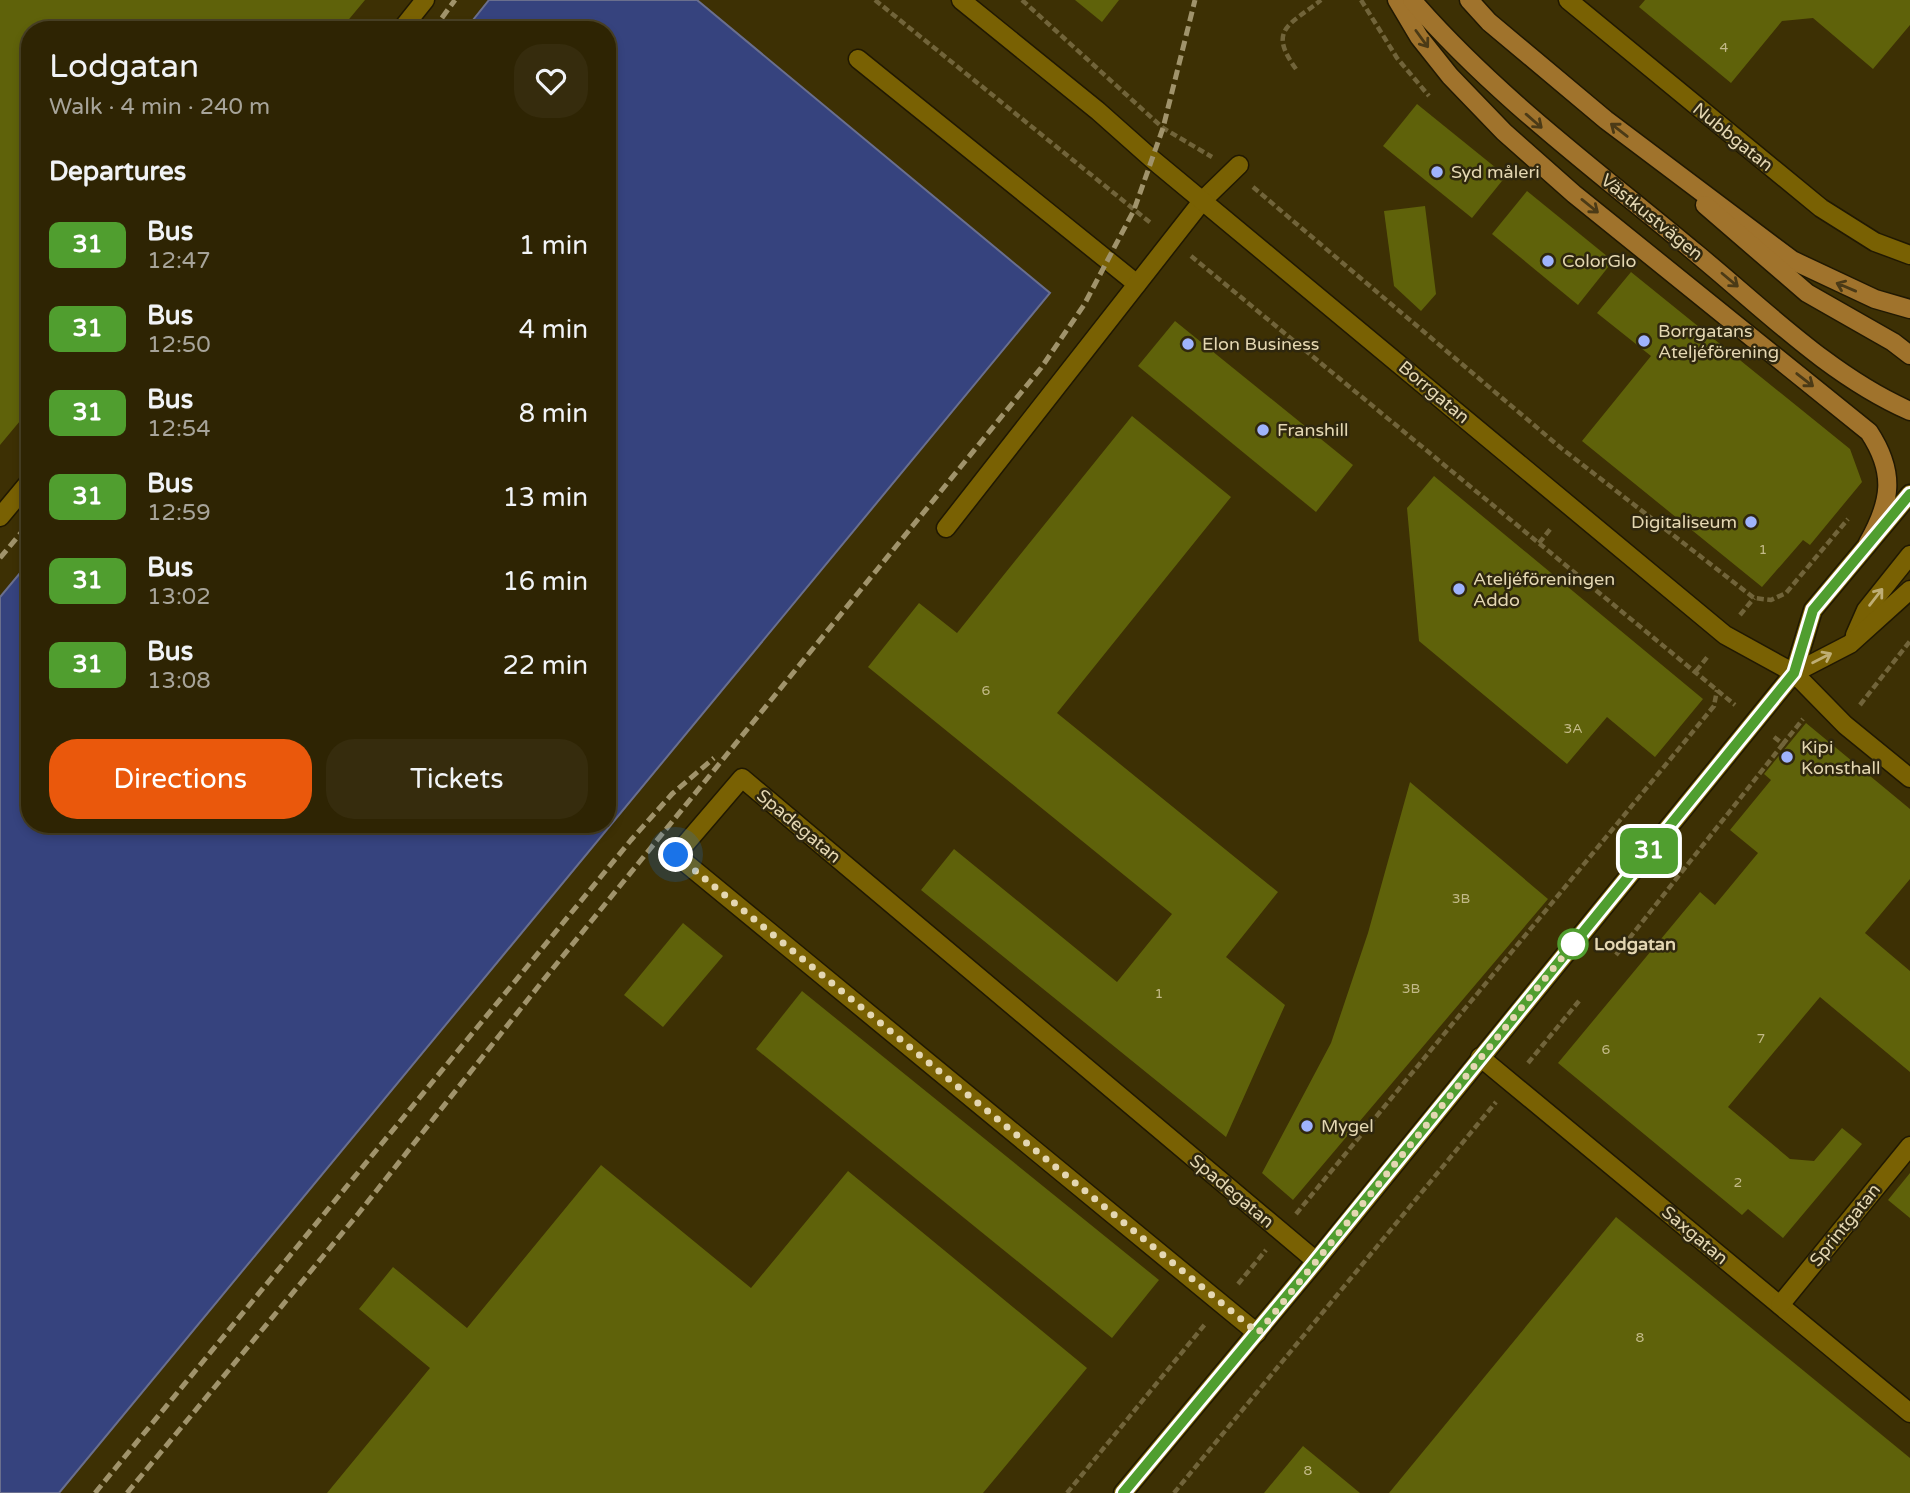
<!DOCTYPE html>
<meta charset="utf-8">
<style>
:root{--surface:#2e2403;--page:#362c0d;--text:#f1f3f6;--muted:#a7a49a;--line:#494125;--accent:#ea580c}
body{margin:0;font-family:"Varela Round",sans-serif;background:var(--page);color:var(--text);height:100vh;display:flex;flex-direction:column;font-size:26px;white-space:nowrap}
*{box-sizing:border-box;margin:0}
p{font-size:23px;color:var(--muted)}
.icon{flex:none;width:38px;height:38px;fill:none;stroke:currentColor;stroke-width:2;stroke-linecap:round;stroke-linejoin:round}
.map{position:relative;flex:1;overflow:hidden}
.drawer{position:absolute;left:21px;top:21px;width:595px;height:812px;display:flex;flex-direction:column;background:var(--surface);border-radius:28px;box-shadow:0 4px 10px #0003,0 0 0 2px var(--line)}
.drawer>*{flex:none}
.badge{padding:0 14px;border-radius:10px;font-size:24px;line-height:46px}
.you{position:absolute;width:35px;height:35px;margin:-18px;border:5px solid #fff;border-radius:50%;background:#1a73e8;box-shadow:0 0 0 10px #1a73e833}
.map>.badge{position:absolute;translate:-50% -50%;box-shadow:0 0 0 4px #fff}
h2{padding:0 28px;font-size:26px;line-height:63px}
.round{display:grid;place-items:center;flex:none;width:74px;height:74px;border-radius:28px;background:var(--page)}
.summary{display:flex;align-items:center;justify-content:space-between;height:119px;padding:0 28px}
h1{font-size:33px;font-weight:600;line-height:52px}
.button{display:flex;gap:14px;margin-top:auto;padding:14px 28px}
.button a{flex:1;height:80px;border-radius:28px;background:var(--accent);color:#fff;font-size:28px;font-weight:600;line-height:80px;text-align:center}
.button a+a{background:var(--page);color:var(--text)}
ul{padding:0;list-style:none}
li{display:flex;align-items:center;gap:21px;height:84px;padding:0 28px}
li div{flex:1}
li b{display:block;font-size:26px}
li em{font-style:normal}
li .badge{min-width:77px;font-weight:700;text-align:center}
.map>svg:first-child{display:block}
.water{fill:#36437e;stroke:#6a6f8e;stroke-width:2}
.building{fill:#5f620a}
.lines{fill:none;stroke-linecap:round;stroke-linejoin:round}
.lane-casing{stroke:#201802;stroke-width:21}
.street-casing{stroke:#201802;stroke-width:21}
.secondary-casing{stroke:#201802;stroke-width:21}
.path{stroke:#71643a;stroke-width:4.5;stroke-dasharray:7 3.5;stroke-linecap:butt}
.lane{stroke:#796103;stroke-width:18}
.street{stroke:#796103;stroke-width:18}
.secondary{stroke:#a0732c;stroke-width:18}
.rail{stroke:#a0936b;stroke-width:5;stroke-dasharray:10 5;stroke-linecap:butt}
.oneway{stroke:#4b3a16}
.oneway2{stroke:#bfae75}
.line-casing{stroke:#fff;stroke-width:16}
.line{stroke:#509e2f;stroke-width:10}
.walk{stroke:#e4d7b2;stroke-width:7;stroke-dasharray:0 12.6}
.poi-dot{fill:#9fb3fd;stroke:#2f270e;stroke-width:2.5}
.stop-dot{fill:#fff;stroke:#509e2f;stroke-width:3.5}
.labels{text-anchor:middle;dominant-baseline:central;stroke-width:5;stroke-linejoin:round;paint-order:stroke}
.number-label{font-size:14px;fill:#c3ba88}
.street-label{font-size:18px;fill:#e4d7b2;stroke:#2f270e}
.poi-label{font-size:18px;fill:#e4d7b2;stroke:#2f270e;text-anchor:start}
.stop-label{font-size:18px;font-weight:bold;fill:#e4d7b2;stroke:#2f270e;text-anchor:start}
</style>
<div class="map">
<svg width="1910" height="1493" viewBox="0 0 1910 1493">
<rect width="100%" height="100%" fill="#3d3004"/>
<path class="water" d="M489,0H697L1050,293L59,1493H0V597L30,561V824H607V30H465Z"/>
<g class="building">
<path d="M0,0H365L340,30H30V409L0,445Z"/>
<path d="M1075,0H1119L1102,22Z"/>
<path d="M1645,0H1910V25L1873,69L1813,18L1782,21L1731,83L1639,7Z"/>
<path d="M1417,104L1506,176L1472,218L1383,146Z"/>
<path d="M1527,191L1613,261L1578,305L1492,234Z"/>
<path d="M1425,206L1436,294L1421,311L1394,286L1384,211Z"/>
<path d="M1631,272L1850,449L1862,482L1810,545L1803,540L1762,587L1582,441L1651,356L1597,313Z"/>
<path d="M1175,321L1353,465L1316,512L1138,366Z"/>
<path d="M1132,416L1231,497L1057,713L1278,892L1226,957L1285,1005L1226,1137L921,890L954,849L1117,982L1172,914L868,667L919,603L957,633Z"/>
<path d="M1434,476L1703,699L1655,757L1607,717L1567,764L1419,641L1407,508Z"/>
<path d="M1806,723L1910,809V879L1865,933L1910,971V1072L1820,997L1728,1107L1790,1159L1814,1161L1842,1128L1862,1144L1783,1238L1748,1209L1742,1215L1558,1063L1700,892L1715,905L1758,853L1730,830L1771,780L1764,774Z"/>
<path d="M1410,782L1548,899L1293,1200L1262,1173L1331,1043L1368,933Z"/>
<path d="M683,923L723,956L663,1027L624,995Z"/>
<path d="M802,991L1159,1280L1112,1338L756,1049Z"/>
<path d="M601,1165L751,1288L848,1171L1087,1368L983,1493H327L430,1368L359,1309L393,1267L467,1328Z"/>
<path d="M1910,1173V1218L1888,1200Z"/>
<path d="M1616,1217L1910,1458V1493H1389Z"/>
<path d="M1303,1446L1360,1493H1264Z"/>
</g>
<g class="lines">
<defs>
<g id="lane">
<path d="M858,59L1137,284"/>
<path d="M946,528L1203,200L1239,165"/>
</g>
<g id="street">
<path d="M961,0L1098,111L1152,159L1725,635L1794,673L1845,725L1910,778"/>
<path d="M1568,0L1821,208L1875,242L1910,255"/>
<path d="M401,30L425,0"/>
<path d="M0,517L30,481"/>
<path d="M1855,635L1866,610L1910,555"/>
<path d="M1794,673L1850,644L1910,590"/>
<path d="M1480,1057L1910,1413"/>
<path d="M1780,1305L1910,1146"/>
<path d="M1257,1333L676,855L742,778L1316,1261"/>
<path d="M1123,1493L1316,1261L1794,673L1813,610L1910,494"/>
</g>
<g id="secondary">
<path d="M1397,0L1419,37L1450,76L1504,132L1574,194L1869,432C1896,473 1891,502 1868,543"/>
<path d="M1412,0C1496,97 1599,172 1697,254C1764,309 1830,376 1910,411"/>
<path d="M1469,0L1489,22L1606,120L1792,260L1875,299L1910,309"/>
<path d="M1705,205L1807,293L1893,342L1910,355"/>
</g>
</defs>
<use href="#lane" class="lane-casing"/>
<use href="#street" class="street-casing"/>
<use href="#secondary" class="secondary-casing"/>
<g class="path">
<path d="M875,0L1152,224"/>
<path d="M1022,0L1163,128L1212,157"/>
<path d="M1361,0L1397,58L1429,96"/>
<path d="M1296,69C1267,29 1290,25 1321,0"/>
<path d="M1253,187L1561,448L1754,598L1771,600L1786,593L1848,519"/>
<path d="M1191,256L1735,705"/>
<path d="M1539,543L1552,527"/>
<path d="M1740,615L1754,598"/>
<path d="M1696,671L1709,655"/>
<path d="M1860,705L1910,641"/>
<path d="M1774,737L1783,744L1803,719"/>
<path d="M1616,955L1783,744"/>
<path d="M1528,1063L1579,1001"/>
<path d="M1296,1214L1714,706L1717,690"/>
<path d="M1238,1284L1266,1250"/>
<path d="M1067,1493L1206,1323"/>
<path d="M1174,1493L1496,1102"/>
</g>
<use href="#lane" class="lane"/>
<use href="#street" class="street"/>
<use href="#secondary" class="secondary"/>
<g class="rail">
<path d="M433,30L455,0"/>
<path d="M0,558L30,522"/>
<path d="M95,1493L631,840L672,794L714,758"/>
<path d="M127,1493L358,1214L541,983L1041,368L1084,305L1134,210L1163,128L1195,0"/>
</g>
</g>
<defs><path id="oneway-shaft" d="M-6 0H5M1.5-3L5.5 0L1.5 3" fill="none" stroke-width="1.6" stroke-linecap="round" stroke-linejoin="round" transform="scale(1.75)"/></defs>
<g class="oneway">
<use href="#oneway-shaft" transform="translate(1422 39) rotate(54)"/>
<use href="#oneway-shaft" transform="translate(1534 121) rotate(41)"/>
<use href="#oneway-shaft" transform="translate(1619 130) rotate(-142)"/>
<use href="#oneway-shaft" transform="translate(1590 206) rotate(39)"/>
<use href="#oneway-shaft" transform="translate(1730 280) rotate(40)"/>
<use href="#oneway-shaft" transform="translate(1846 287) rotate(-157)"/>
<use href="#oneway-shaft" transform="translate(1805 380) rotate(38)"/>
</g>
<g class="oneway2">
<use href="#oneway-shaft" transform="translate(1876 597) rotate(-52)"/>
<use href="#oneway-shaft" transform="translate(1822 658) rotate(-27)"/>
</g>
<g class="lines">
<defs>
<path id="line" d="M1123,1493L1301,1279L1794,673L1813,610L1910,494"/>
</defs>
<use href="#line" class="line-casing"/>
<use href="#line" class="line"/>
<path class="walk" d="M676,855L1258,1333L1573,944"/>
</g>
<g class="poi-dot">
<circle cx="1437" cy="172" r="7"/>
<circle cx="1548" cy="261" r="7"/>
<circle cx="1644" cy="341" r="7"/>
<circle cx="1188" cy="344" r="7"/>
<circle cx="1263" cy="430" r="7"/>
<circle cx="1751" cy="522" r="7"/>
<circle cx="1459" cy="589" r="7"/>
<circle cx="1787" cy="757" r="7"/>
<circle cx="1307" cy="1126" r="7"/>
</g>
<circle class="stop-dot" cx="1573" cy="944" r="14"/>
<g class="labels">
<g class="number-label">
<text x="1724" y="47">4</text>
<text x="1763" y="549">1</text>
<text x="986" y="690">6</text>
<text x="1573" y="728">3A</text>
<text x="1461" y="898">3B</text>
<text x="1411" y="988">3B</text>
<text x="1159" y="993">1</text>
<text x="1761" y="1038">7</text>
<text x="1606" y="1049">6</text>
<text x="1738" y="1182">2</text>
<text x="1640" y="1337">8</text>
<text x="1308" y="1470">8</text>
</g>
<g class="street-label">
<text transform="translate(1733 137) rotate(39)">Nubbgatan</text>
<text transform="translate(1652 217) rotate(39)">Västkustvägen</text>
<text transform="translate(1434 392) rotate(40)">Borrgatan</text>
<text transform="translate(799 826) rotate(40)">Spadegatan</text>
<text transform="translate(1232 1191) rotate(40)">Spadegatan</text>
<text transform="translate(1845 1225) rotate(-51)">Sprintgatan</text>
<text transform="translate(1695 1235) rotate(40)">Saxgatan</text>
</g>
<g class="poi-label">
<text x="1451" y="172">Syd måleri</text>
<text x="1562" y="261">ColorGlo</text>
<text x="1658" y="331">Borrgatans<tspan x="1658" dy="21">Ateljéförening</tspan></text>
<text x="1202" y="344">Elon Business</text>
<text x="1277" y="430">Franshill</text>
<text x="1737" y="522" text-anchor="end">Digitaliseum</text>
<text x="1473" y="579">Ateljéföreningen<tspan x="1473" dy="21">Addo</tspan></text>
<text x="1801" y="747">Kipi<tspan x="1801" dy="21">Konsthall</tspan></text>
<text x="1321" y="1126">Mygel</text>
</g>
<g class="stop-label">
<text x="1594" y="944">Lodgatan</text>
</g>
</g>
</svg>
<div class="you" style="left:676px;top:855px"></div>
<b class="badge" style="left:1649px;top:851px;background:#509e2f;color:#fff">31</b>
<section class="drawer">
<div class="summary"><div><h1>Lodgatan</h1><p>Walk · 4 min · 240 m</p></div><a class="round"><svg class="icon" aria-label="heart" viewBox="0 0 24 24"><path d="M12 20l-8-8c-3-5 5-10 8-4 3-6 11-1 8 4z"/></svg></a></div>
<h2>Departures</h2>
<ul>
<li><span class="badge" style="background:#509e2f;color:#fff">31</span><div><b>Bus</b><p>12:47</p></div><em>1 min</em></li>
<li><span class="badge" style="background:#509e2f;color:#fff">31</span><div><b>Bus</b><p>12:50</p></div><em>4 min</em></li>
<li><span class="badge" style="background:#509e2f;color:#fff">31</span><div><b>Bus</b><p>12:54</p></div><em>8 min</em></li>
<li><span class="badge" style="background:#509e2f;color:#fff">31</span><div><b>Bus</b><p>12:59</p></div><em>13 min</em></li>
<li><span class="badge" style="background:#509e2f;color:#fff">31</span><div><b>Bus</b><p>13:02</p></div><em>16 min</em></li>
<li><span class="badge" style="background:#509e2f;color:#fff">31</span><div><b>Bus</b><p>13:08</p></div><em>22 min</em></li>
</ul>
<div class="button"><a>Directions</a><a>Tickets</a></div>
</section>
</div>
